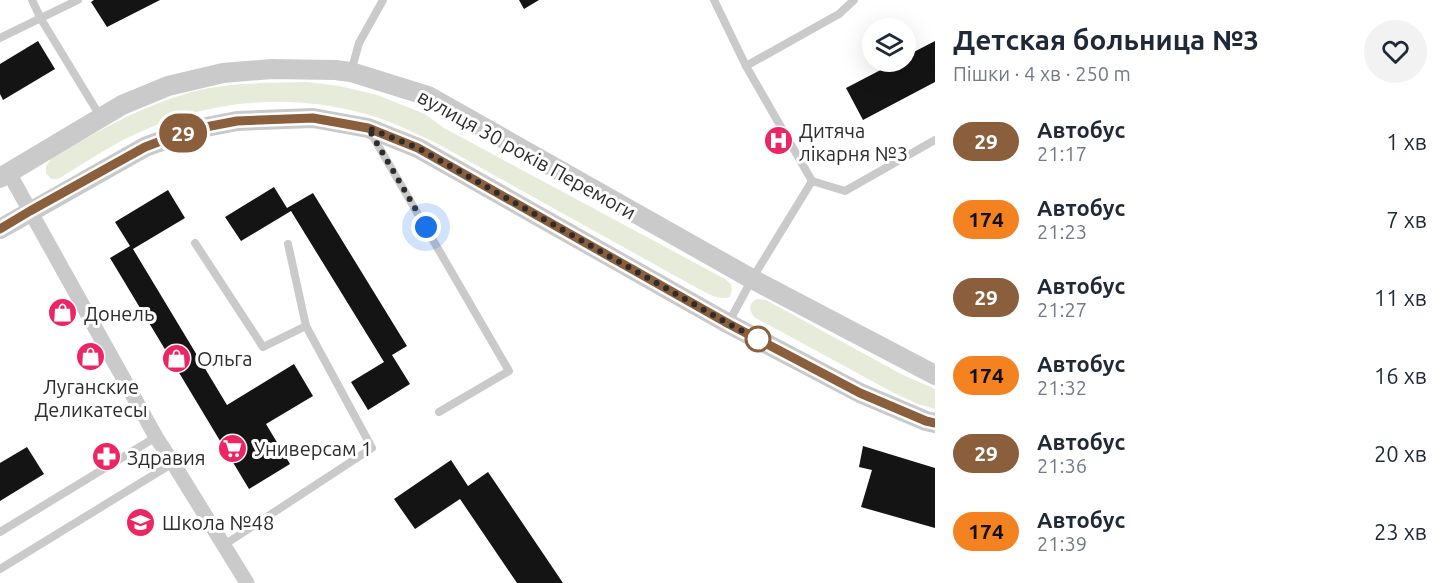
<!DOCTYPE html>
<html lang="uk">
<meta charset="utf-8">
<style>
:root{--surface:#fff;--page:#f2f2f3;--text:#1f2937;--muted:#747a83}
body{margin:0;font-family:Ubuntu,sans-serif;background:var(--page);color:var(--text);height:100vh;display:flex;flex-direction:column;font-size:22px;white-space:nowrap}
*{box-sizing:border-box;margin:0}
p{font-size:20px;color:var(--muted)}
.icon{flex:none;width:33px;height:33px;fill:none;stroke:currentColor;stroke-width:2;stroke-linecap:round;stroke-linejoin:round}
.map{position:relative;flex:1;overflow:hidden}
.drawer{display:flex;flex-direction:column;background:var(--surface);width:510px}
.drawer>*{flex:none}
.badge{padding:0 12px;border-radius:20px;font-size:21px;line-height:39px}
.controls{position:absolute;left:862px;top:18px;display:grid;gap:12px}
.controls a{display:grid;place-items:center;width:54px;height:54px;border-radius:50%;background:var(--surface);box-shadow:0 6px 24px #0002;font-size:30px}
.you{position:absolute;width:30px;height:30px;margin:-15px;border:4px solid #fff;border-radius:50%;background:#1a73e8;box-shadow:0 0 0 9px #1a73e833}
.map>.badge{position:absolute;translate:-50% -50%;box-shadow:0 0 0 3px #fff}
.round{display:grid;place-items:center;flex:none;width:63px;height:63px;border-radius:32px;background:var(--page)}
.headline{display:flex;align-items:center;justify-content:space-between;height:102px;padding:0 18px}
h1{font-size:28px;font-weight:700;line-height:45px}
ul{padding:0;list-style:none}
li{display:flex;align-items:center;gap:18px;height:78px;padding:0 18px}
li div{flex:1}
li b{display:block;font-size:22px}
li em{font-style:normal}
li .badge{min-width:66px;font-weight:700;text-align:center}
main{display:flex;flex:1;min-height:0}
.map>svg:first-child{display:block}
.green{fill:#e7ebd9}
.building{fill:#141414}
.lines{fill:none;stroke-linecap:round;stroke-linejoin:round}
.service{stroke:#cacaca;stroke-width:8}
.minor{stroke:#cacaca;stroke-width:15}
.tertiary{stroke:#cacaca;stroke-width:20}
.line-casing{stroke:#fff;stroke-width:14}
.line{stroke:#8b5e3c;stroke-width:9}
.walk{stroke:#2d2d2d;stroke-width:6;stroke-dasharray:0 10.8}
.stop-dot{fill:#fff;stroke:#8b5e3c;stroke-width:3}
.labels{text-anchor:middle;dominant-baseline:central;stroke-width:6;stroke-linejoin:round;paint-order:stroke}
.poi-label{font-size:20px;fill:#2d2d2d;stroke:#fff;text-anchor:start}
.street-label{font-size:20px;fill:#2d2d2d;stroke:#fff}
</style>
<main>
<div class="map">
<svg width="935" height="583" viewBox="0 0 935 583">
<rect width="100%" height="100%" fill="#fff"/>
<g class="green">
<path d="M307,82L340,86L377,95L425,114L444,128L725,279L731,284L732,290L730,297C718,301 707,293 697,288L438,144C415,133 391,121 366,114C282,91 199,101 121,141C99,153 79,166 58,179H51L46,173V166L51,159C96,132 141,106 192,92C229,82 269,83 307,82Z"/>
<path d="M757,299L766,300L903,375L935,389V409L918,404L894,393L754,317C749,310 748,303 757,299Z"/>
</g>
<g class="building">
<path d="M94,0H160L107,27L91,2Z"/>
<path d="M519,0H539L524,9Z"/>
<path d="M38,41L55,69L3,100L0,94V64Z"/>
<path d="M935,41V82L863,120L846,88L896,62H906V56Z"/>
<path d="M274,187L287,208L313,193L407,346L392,355L410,384L368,410L351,382L384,362L291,211L241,241L225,217Z"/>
<path d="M168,190L185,218L133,249L227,405L294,364L313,396L266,424L290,464L249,489L110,258L130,246L115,222Z"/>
<path d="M863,446L935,468V528L861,507L872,470L859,467Z"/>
<path d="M27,447L44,474L0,501V463Z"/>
<path d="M451,460L468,486L488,472L563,583H517L460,499L415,529L394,499Z"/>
</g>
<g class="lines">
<g class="service">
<path d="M32,0L41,19L100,116"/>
<path d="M714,0L746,66L812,181L752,279L729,322"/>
<path d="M0,38L78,0"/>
<path d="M746,66L839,14L854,0"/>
<path d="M351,72L359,43L383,0"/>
<path d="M372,135L509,371L439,412"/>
<path d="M812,181L845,191L935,140"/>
<path d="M195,243L263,347L306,326L372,448L224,545"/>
<path d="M288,244L306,326"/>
<path d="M0,532L156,437"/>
<path d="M0,569L173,463"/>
</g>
<path class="minor" d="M9,173L156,437L173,463L247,583"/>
<g class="tertiary">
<path d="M0,178L122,105L168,86L223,73L272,69L335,70L351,72L428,96L752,279L935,375"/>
<path d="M0,229L145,147L191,130L237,121L313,118L368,128L418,148L729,324L860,393L926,421L935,423"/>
</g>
</g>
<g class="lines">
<defs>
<path id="line" d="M0,229L30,211L145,147L190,130L237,121L313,118L368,128L418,148L729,324L860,393L926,421L935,423"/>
</defs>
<use href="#line" class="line-casing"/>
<use href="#line" class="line"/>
<path class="walk" d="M426,227L368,128L418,148L729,324L766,343L758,339"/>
</g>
<defs>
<symbol id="hospital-disc" viewBox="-11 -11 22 22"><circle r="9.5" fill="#ed2663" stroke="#fff"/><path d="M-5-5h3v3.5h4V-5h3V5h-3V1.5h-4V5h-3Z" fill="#fff"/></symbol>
<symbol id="shop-disc" viewBox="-11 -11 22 22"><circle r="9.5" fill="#ed2663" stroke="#fff"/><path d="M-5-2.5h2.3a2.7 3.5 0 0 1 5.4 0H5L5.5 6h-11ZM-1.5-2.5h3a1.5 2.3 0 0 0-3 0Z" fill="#fff"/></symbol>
<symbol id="supermarket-disc" viewBox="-11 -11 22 22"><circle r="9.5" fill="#ed2663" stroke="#fff"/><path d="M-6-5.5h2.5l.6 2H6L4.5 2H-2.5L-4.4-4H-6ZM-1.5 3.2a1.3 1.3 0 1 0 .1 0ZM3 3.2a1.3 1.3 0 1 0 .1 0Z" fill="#fff"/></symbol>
<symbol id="pharmacy-disc" viewBox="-11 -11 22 22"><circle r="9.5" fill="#ed2663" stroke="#fff"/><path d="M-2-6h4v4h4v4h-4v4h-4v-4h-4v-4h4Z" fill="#fff"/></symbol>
<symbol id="school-disc" viewBox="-11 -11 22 22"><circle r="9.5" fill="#ed2663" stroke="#fff"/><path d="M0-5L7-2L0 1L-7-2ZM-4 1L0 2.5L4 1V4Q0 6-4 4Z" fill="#fff"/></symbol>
</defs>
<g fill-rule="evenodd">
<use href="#hospital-disc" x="762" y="124" width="33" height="33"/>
<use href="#shop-disc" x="46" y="296" width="33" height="33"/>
<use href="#shop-disc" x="74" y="340" width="33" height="33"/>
<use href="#shop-disc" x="160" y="342" width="33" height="33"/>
<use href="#supermarket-disc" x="216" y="432" width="33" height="33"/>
<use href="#pharmacy-disc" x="90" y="440" width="33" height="33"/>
<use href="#school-disc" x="124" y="506" width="33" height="33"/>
</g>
<circle class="stop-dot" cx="758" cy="339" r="12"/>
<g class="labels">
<g class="poi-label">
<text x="799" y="130">Дитяча<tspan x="799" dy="23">лікарня №3</tspan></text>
<text x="84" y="313">Донель</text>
<text x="197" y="358">Ольга</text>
<text x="91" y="386" text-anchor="middle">Луганские<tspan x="91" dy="23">Деликатесы</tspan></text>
<text x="254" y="448">Универсам 1</text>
<text x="127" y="457">Здравия</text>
<text x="162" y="522">Школа №48</text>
</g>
<g class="street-label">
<text transform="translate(527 154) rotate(29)">вулиця 30 років Перемоги</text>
</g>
</g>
</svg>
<div class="controls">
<a><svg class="icon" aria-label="layers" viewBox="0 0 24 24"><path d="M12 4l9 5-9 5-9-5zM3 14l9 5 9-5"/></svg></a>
</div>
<div class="you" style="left:426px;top:227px"></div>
<b class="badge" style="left:183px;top:133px;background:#8b5e3c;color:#fff">29</b>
</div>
<section class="drawer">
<div class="headline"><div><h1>Детская больница №3</h1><p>Пішки · 4 хв · 250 m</p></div><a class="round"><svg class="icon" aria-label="heart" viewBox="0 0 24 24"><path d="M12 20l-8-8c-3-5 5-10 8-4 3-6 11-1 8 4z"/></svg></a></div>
<ul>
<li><span class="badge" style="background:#8b5e3c;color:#fff">29</span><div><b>Автобус</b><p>21:17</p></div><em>1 хв</em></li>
<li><span class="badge" style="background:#f58220;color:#111">174</span><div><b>Автобус</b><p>21:23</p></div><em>7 хв</em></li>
<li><span class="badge" style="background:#8b5e3c;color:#fff">29</span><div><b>Автобус</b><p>21:27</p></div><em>11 хв</em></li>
<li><span class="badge" style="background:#f58220;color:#111">174</span><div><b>Автобус</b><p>21:32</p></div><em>16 хв</em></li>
<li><span class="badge" style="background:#8b5e3c;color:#fff">29</span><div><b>Автобус</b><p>21:36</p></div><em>20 хв</em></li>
<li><span class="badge" style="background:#f58220;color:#111">174</span><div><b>Автобус</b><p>21:39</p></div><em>23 хв</em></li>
</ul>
</section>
</main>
